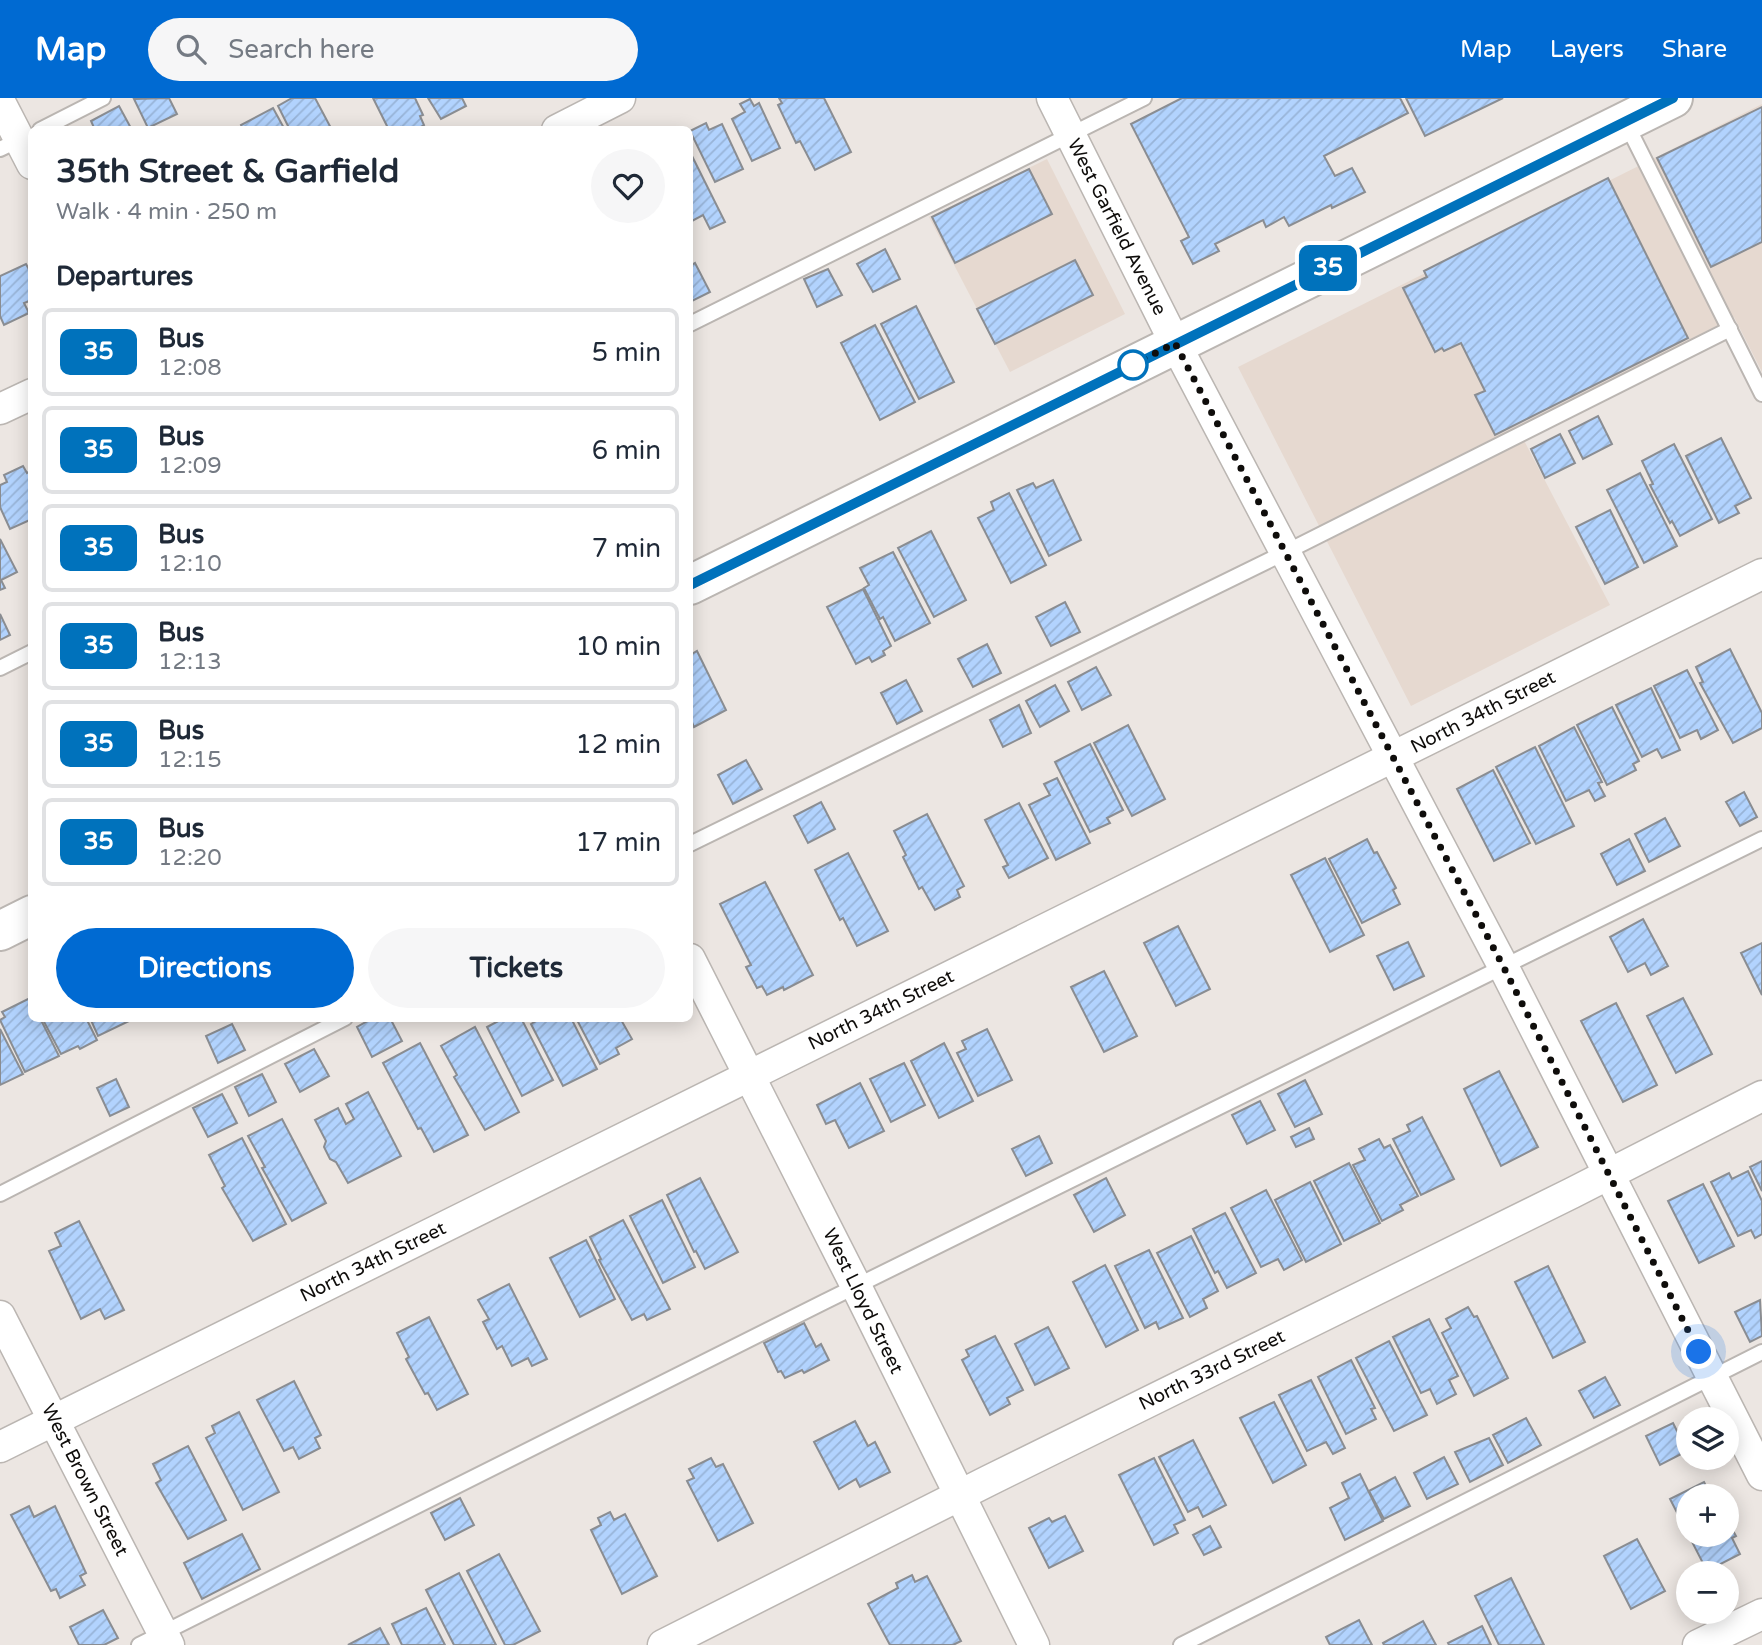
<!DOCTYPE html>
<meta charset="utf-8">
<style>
:root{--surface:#fff;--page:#f6f6f7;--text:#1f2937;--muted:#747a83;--line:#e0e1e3;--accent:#006ad2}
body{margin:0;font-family:"Varela Round",sans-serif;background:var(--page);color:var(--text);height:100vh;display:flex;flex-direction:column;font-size:26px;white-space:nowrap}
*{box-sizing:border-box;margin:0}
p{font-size:23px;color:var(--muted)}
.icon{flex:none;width:38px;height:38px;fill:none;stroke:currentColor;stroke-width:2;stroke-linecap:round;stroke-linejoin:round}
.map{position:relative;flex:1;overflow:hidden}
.panel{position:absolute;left:28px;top:28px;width:665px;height:896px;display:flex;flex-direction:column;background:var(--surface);border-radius:10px;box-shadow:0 4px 18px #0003}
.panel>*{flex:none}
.badge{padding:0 14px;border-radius:10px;font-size:24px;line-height:46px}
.fabs{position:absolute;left:1676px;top:1309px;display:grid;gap:14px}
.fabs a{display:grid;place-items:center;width:63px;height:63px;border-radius:50%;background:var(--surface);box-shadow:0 4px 18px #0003;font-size:35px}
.you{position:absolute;width:35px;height:35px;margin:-18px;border:5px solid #fff;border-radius:50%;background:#1a73e8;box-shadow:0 0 0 10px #1a73e833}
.map>.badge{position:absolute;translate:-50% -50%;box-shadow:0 0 0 4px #fff}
h2{padding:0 28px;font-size:26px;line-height:63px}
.round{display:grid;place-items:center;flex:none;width:74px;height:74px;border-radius:37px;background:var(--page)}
.overview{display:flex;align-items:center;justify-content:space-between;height:119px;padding:0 28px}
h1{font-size:33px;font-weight:700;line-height:52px}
.cta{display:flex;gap:14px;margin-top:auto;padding:14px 28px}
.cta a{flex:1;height:80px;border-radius:42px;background:var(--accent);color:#fff;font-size:28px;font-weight:700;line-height:80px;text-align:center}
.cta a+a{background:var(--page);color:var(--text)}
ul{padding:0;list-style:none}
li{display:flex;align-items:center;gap:21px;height:88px;margin:0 14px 10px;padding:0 14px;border:4px solid var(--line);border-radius:10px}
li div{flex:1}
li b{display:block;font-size:26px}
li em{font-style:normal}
li .badge{min-width:77px;font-weight:700;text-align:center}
header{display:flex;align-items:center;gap:42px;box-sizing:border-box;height:98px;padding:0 35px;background:var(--accent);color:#fff}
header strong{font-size:33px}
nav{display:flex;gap:38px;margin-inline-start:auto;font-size:24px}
.search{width:490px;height:63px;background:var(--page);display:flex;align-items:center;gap:18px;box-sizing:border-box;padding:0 24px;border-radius:38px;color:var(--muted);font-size:26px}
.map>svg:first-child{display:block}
.built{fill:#e6d9d0}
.building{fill:url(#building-hatch);stroke:#8a8d92;stroke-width:2}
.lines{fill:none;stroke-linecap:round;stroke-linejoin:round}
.lane-casing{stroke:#bbb6b2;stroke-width:18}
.street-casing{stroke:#bbb6b2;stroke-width:33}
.secondary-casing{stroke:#bbb6b2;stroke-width:42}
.lane{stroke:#fff;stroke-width:14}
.street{stroke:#fff;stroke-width:30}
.secondary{stroke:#fff;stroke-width:38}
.line-casing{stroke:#fff;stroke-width:16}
.line{stroke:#0072bc;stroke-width:10}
.walk{stroke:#0f0d0b;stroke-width:7;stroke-dasharray:0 12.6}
.stop-dot{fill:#fff;stroke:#0072bc;stroke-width:3.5}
.labels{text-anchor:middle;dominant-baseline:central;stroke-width:7;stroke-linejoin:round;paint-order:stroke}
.street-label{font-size:19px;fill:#0f0d0b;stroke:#fff}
</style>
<header>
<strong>Map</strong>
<div class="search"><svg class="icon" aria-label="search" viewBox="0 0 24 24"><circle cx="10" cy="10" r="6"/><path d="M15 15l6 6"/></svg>Search here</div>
<nav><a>Map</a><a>Layers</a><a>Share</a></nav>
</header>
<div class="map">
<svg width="1762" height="1547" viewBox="0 0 1762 1547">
<defs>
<pattern id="building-hatch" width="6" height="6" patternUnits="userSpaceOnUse" patternTransform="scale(1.75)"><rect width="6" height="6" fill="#b2d3fe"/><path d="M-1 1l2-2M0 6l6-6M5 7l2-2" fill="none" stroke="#98b4d8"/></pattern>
</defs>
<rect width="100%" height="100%" fill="#ece6e2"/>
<g class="built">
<path d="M1762,6V274L1734,219L1518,331L1610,507L1411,608L1238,269Z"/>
<path d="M1047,61L1125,216L1010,274L929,119Z"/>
</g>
<g class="building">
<path d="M169,0L177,16L148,30L134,1Z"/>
<path d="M292,0H315L332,32H290L278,8Z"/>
<path d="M373,0H415L423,17L420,18L424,27L415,32H401L400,29L389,32Z"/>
<path d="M428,0H462L466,8L441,21Z"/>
<path d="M779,0H824L851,54L815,72L800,43L796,45L778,7L782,5Z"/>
<path d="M1182,0H1400L1408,15L1324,58L1335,78L1352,70L1365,94L1332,110L1331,107L1289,128L1284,119L1266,129L1263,122L1215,146L1219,153L1193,166L1181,143L1189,139L1131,26Z"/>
<path d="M1406,0H1503L1425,38Z"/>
<path d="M750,1L754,8L759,5L780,50L752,63L732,21L745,14L740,6Z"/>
<path d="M119,8L132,32H95L91,23Z"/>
<path d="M1762,9V144L1711,169L1657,60Z"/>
<path d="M273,10L285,32H243L241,27Z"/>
<path d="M706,25L709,32L722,26L743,71L715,84L690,33Z"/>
<path d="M690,54L725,124L710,131L703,117L690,124Z"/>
<path d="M1029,71L1052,116L955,165L932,119Z"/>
<path d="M1608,80L1688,240L1495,337L1475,297L1485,293L1461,245L1444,253L1442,250L1435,254L1403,190L1427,179L1424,173Z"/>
<path d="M885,151L900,181L873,194L857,166Z"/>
<path d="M1075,162L1093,197L995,246L977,211Z"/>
<path d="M695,165L710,194L690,204V168Z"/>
<path d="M26,166L32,177V202L24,205L29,215L4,227L0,218V178Z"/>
<path d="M828,171L842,197L817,209L804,181Z"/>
<path d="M916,208L954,284L919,301L881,226Z"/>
<path d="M875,227L915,304L880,322L841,245Z"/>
<path d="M1598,318L1612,346L1583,361L1569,333Z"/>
<path d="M1560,336L1575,365L1545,380L1531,351Z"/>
<path d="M1721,340L1751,400L1735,408L1739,415L1719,425L1686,358Z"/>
<path d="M1674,346L1712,421L1680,438L1672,423L1670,425L1650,387L1653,386L1642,363Z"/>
<path d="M23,368L27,375L30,373L32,376V421L10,431L0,409V387L7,384L4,377Z"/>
<path d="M1640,375L1677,448L1644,465L1607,392Z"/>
<path d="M1053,382L1081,442L1049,458L1017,392L1033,385L1036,390Z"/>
<path d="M1009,395L1046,467L1011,485L978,420L994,412L991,404Z"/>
<path d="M1610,412L1638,469L1605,486L1576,429Z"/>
<path d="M931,433L966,502L934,519L898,450Z"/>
<path d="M0,441L17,474L1,482L5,490L0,492Z"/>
<path d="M893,454L930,525L895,543L883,519L880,521L864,490L869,487L860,470Z"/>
<path d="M863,491L891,548L883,553L885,557L872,564L869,559L856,566L827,509Z"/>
<path d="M1065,504L1080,534L1051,548L1036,519Z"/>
<path d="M0,516L10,537L0,542Z"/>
<path d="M987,546L1001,575L973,589L958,561Z"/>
<path d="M1730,551L1762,615V630L1733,645L1700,585L1703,584L1696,569Z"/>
<path d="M697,553L726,612L694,629L690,619V557Z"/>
<path d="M1096,569L1111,597L1082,612L1068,584Z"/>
<path d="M1687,572L1718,632L1701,641L1697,632L1680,640L1654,588Z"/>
<path d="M906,582L922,613L897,626L881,595Z"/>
<path d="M1055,587L1069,613L1040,629L1026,603Z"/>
<path d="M1651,590L1680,652L1662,660L1657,651L1642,659L1616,607Z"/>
<path d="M1019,607L1031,635L1003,649L990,622Z"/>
<path d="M1612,609L1639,663L1633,666L1636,672L1607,687L1577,627Z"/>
<path d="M1128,627L1165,701L1132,718L1094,645Z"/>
<path d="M1574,629L1602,684L1598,685L1605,698L1595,703L1589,692L1566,703L1539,648Z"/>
<path d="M1090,646L1123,712L1107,720L1110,725L1090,734L1055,664Z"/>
<path d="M1535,649L1574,728L1536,746L1496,669Z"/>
<path d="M746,662L762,691L733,706L718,677Z"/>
<path d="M1493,672L1530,745L1494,763L1457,691Z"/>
<path d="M1057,680L1090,745L1056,762L1029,707L1050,697L1044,686Z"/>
<path d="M1744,694L1757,719L1740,728L1726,704Z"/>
<path d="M821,704L835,731L808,745L794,718Z"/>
<path d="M1019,705L1048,760L1009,780L1003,769L1008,767L985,722Z"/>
<path d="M927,716L964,788L957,792L960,799L935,812L922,789L919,791L903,759L906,757L894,733Z"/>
<path d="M1665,720L1680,748L1649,764L1635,736Z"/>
<path d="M1367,741L1374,755L1377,754L1396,790L1393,792L1400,806L1362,825L1329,761Z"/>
<path d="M1629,741L1645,773L1617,787L1601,756Z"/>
<path d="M848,755L888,833L857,848L843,820L840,822L815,772Z"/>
<path d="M1325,760L1364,837L1330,854L1291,777Z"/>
<path d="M765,784L813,877L784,892L783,889L767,897L762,888L757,890L746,869L751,867L720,806Z"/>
<path d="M1643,821L1668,868L1651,877L1645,865L1628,874L1610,839Z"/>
<path d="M1178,828L1210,891L1176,908L1144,845Z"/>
<path d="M1408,844L1424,878L1394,892L1377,858Z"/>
<path d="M1762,845V897L1741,855Z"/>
<path d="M1104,873L1137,938L1104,954L1071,889Z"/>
<path d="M30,900L32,920H40L59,958L25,974L0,922L5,919L2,914Z"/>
<path d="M1683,900L1712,956L1676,975L1647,918Z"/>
<path d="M1616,905L1657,987L1623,1004L1581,923Z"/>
<path d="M42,920H86L97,942L80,951L78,948L61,956Z"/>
<path d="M90,920H133V921L98,938Z"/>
<path d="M373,920H390L402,943L372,959L357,929Z"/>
<path d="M504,920H521L553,982L522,998L487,929Z"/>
<path d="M541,920H571L597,971L563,988L531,926Z"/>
<path d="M576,920H620L632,941L616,950L619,956L600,966Z"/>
<path d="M232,926L245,952L218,965L206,938Z"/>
<path d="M475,929L519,1014L485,1032L454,979L457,977L441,948Z"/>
<path d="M0,931L23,976L0,987Z"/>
<path d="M987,931L1012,982L978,998L957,955L966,951L962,943Z"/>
<path d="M420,945L468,1037L434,1054L421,1030L418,1031L383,965Z"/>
<path d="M944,945L973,1003L939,1020L911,963Z"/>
<path d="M314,951L329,978L300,994L285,966Z"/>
<path d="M904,965L925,1007L891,1024L870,981Z"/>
<path d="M1499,973L1538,1049L1501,1068L1464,991Z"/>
<path d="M262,976L276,1004L249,1018L235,989Z"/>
<path d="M116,981L129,1009L110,1018L97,990Z"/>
<path d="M1305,982L1322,1016L1295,1029L1278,996Z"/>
<path d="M860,985L884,1033L849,1050L835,1022L826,1026L817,1007Z"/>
<path d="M368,994L401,1058L348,1085L336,1064L330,1061L324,1049L326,1043L315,1022L338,1010L346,1026L354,1021L346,1006Z"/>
<path d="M222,996L237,1025L208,1039L193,1010Z"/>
<path d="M1260,1003L1275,1032L1247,1046L1232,1017Z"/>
<path d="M1422,1019L1454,1081L1421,1097L1393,1041L1410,1033L1407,1027Z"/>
<path d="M282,1021L326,1105L292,1123L262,1070L265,1069L248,1038Z"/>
<path d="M1309,1030L1314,1041L1296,1049L1291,1039Z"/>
<path d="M1039,1038L1052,1065L1026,1078L1012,1051Z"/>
<path d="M242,1040L286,1126L253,1143L222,1090L225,1088L209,1057Z"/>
<path d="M1379,1041L1384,1050L1390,1047L1418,1098L1400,1107L1403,1112L1382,1123L1353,1067L1365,1062L1359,1051Z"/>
<path d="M1762,1063V1093L1750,1069Z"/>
<path d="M1349,1065L1380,1125L1344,1143L1314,1083Z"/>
<path d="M1748,1073L1762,1103V1136L1755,1140L1751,1132L1738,1138L1711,1084L1729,1075L1732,1081Z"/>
<path d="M700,1080L738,1154L705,1171L696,1153L694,1154L667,1097Z"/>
<path d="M1106,1080L1125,1117L1094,1134L1074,1097Z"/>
<path d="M1310,1084L1341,1146L1306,1164L1275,1102Z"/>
<path d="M1703,1086L1734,1148L1699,1165L1668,1103Z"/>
<path d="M1266,1092L1302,1162L1284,1172L1278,1161L1261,1169L1231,1110Z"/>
<path d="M662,1102L695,1169L663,1185L630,1118Z"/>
<path d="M1225,1115L1256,1175L1227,1190L1218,1173L1215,1175L1193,1131Z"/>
<path d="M623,1122L670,1211L647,1222L644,1216L632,1222L599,1162L601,1161L590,1139Z"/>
<path d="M79,1123L124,1212L105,1221L100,1211L81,1221L49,1153L61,1148L55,1135Z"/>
<path d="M1191,1138L1218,1193L1203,1201L1207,1210L1190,1219L1157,1155Z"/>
<path d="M586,1142L615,1201L580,1219L550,1160Z"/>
<path d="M1149,1152L1183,1220L1159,1231L1156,1224L1145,1230L1115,1168Z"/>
<path d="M1105,1167L1138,1232L1106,1249L1073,1184Z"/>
<path d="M1548,1168L1585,1244L1553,1260L1515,1184Z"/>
<path d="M509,1186L547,1261L532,1268L528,1260L512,1268L502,1248L497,1251L483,1224L489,1221L478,1202Z"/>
<path d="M1760,1202L1762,1238L1750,1244L1735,1214Z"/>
<path d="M1468,1209L1474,1219L1477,1218L1508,1280L1474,1298L1442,1235L1451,1230L1446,1221Z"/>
<path d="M429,1219L468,1296L437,1312L428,1295L425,1296L406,1261L409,1259L397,1235Z"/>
<path d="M1429,1221L1458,1278L1449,1282L1456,1296L1437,1306L1430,1291L1421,1295L1393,1239Z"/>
<path d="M804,1225L816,1249L821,1246L829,1262L804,1275L802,1272L785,1280L781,1273L778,1274L764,1245Z"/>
<path d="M1048,1229L1069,1270L1035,1287L1015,1246Z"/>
<path d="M995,1238L1023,1292L1007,1300L1010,1306L990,1317L962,1262L969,1258L966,1252Z"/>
<path d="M1389,1243L1427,1317L1394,1333L1356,1260Z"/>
<path d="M1351,1262L1375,1310L1371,1311L1376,1321L1346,1336L1318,1279Z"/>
<path d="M1605,1279L1620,1307L1594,1320L1579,1293Z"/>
<path d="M1311,1282L1345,1350L1333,1356L1326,1344L1307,1353L1279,1297Z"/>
<path d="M294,1283L321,1337L315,1340L320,1350L299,1361L293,1349L284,1353L257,1302Z"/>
<path d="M1274,1304L1306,1367L1273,1385L1240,1320Z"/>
<path d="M239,1314L279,1394L243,1412L206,1340L215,1335L212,1328Z"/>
<path d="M1526,1320L1541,1347L1508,1365L1493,1337Z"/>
<path d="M855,1323L868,1348L875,1344L890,1374L860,1389L856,1381L839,1391L814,1344Z"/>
<path d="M1673,1325L1687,1353L1660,1367L1646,1338Z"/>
<path d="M1489,1340L1503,1367L1470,1384L1455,1354Z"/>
<path d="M1193,1342L1226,1407L1203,1419L1198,1409L1188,1414L1159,1359Z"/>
<path d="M188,1348L226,1422L188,1441L156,1385L161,1382L153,1366Z"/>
<path d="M1444,1359L1458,1386L1427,1401L1414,1375Z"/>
<path d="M711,1360L716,1369L723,1366L753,1425L718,1443L687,1383L694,1380L689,1371Z"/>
<path d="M1154,1360L1185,1422L1174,1427L1178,1435L1154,1447L1119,1377Z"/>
<path d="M1360,1376L1383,1423L1345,1442L1330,1410L1349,1400L1342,1385Z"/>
<path d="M1395,1379L1410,1408L1384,1421L1369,1393Z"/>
<path d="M1704,1384L1711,1398H1689V1437H1727V1422L1736,1438L1732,1440L1740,1456L1707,1473L1670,1401Z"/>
<path d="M460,1400L474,1427L445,1442L431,1415Z"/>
<path d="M29,1408L34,1419L55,1408L86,1475L80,1478L85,1487L60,1500L56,1491L51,1493L11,1417Z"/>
<path d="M610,1414L614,1422L625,1416L657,1478L622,1496L591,1432L601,1427L598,1420Z"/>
<path d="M1065,1418L1083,1453L1049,1470L1029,1430L1049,1420L1052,1424Z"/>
<path d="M1210,1428L1221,1449L1204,1457L1193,1437Z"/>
<path d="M242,1436L260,1471L202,1501L184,1465Z"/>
<path d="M1637,1441L1665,1493L1631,1511L1604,1458Z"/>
<path d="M499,1456L540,1533L513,1547H505L467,1473Z"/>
<path d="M459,1475L496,1547H454L426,1492Z"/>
<path d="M912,1477L915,1484L927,1478L961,1543L953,1547H890L868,1506L898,1490L896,1485Z"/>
<path d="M1511,1480L1544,1547H1499L1475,1498Z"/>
<path d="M426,1510L445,1547H402L392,1526Z"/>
<path d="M103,1512L118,1540L104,1547H79L70,1529Z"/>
<path d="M1359,1522L1372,1547H1330L1326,1539Z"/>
<path d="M1423,1523L1436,1547H1384L1383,1545Z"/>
<path d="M1482,1528L1491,1547H1449L1448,1545Z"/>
<path d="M380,1530L389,1547H348Z"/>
</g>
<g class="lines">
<defs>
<g id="lane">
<path d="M1626,25L1762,296"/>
<path d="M40,32L103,0"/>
<path d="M0,51L21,41"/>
<path d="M690,226L1144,0"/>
<path d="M0,570L32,554"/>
<path d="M690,746L1286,454L1730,231"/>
<path d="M0,1096L345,920"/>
<path d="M139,1547L824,1204L1762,741"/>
<path d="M1181,1547L1762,1254"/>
</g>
<g id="street">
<path d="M1052,0L1175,245L1503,868L1762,1377"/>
<path d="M0,4L32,66"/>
<path d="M557,32L620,0"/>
<path d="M0,311L32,296"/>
<path d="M690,861L856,1188L1034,1547"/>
<path d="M0,1218L169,1547"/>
<path d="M0,1349L1762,476"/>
<path d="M663,1547L988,1383L1572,1095L1762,998"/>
<path d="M1698,1547L1762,1516"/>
</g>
<g id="secondary">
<path d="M690,487L1673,0"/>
<path d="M0,833L32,817"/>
</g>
</defs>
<use href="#lane" class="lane-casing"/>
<use href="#street" class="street-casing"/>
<use href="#secondary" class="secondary-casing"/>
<use href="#lane" class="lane"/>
<use href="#street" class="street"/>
<use href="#secondary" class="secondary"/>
</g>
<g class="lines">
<defs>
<path id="line" d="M690,487L1673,0"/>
</defs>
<use href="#line" class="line-casing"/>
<use href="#line" class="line"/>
<path class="walk" d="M1133,267L1175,245L1503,868L1699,1254"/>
</g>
<circle class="stop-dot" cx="1133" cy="267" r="14"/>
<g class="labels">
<g class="street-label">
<text transform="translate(1117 129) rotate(63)">West Garfield Avenue</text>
<text transform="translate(1483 614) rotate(-27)">North 34th Street</text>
<text transform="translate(881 912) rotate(-26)">North 34th Street</text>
<text transform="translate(373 1164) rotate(-26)">North 34th Street</text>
<text transform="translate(863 1203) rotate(64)">West Lloyd Street</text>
<text transform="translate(1212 1272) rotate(-26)">North 33rd Street</text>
<text transform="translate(85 1382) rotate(63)">West Brown Street</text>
</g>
</g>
</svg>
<div class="fabs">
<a><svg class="icon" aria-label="layers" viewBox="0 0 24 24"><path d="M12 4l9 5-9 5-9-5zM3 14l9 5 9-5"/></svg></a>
<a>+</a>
<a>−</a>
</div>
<div class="you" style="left:1699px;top:1254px"></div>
<b class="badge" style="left:1328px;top:170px;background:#0072bc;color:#fff">35</b>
<section class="panel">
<div class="overview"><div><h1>35th Street &amp; Garfield</h1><p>Walk · 4 min · 250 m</p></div><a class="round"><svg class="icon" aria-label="heart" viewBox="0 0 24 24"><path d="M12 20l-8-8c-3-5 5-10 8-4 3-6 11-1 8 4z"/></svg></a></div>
<h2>Departures</h2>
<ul>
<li><span class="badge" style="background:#0072bc;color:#fff">35</span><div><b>Bus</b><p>12:08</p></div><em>5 min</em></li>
<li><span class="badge" style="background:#0072bc;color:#fff">35</span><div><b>Bus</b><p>12:09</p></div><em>6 min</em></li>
<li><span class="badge" style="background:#0072bc;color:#fff">35</span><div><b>Bus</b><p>12:10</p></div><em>7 min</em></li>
<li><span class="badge" style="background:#0072bc;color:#fff">35</span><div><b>Bus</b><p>12:13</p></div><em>10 min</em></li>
<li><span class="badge" style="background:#0072bc;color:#fff">35</span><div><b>Bus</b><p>12:15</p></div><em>12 min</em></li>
<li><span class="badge" style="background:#0072bc;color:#fff">35</span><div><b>Bus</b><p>12:20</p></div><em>17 min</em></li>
</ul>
<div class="cta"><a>Directions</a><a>Tickets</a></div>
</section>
</div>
